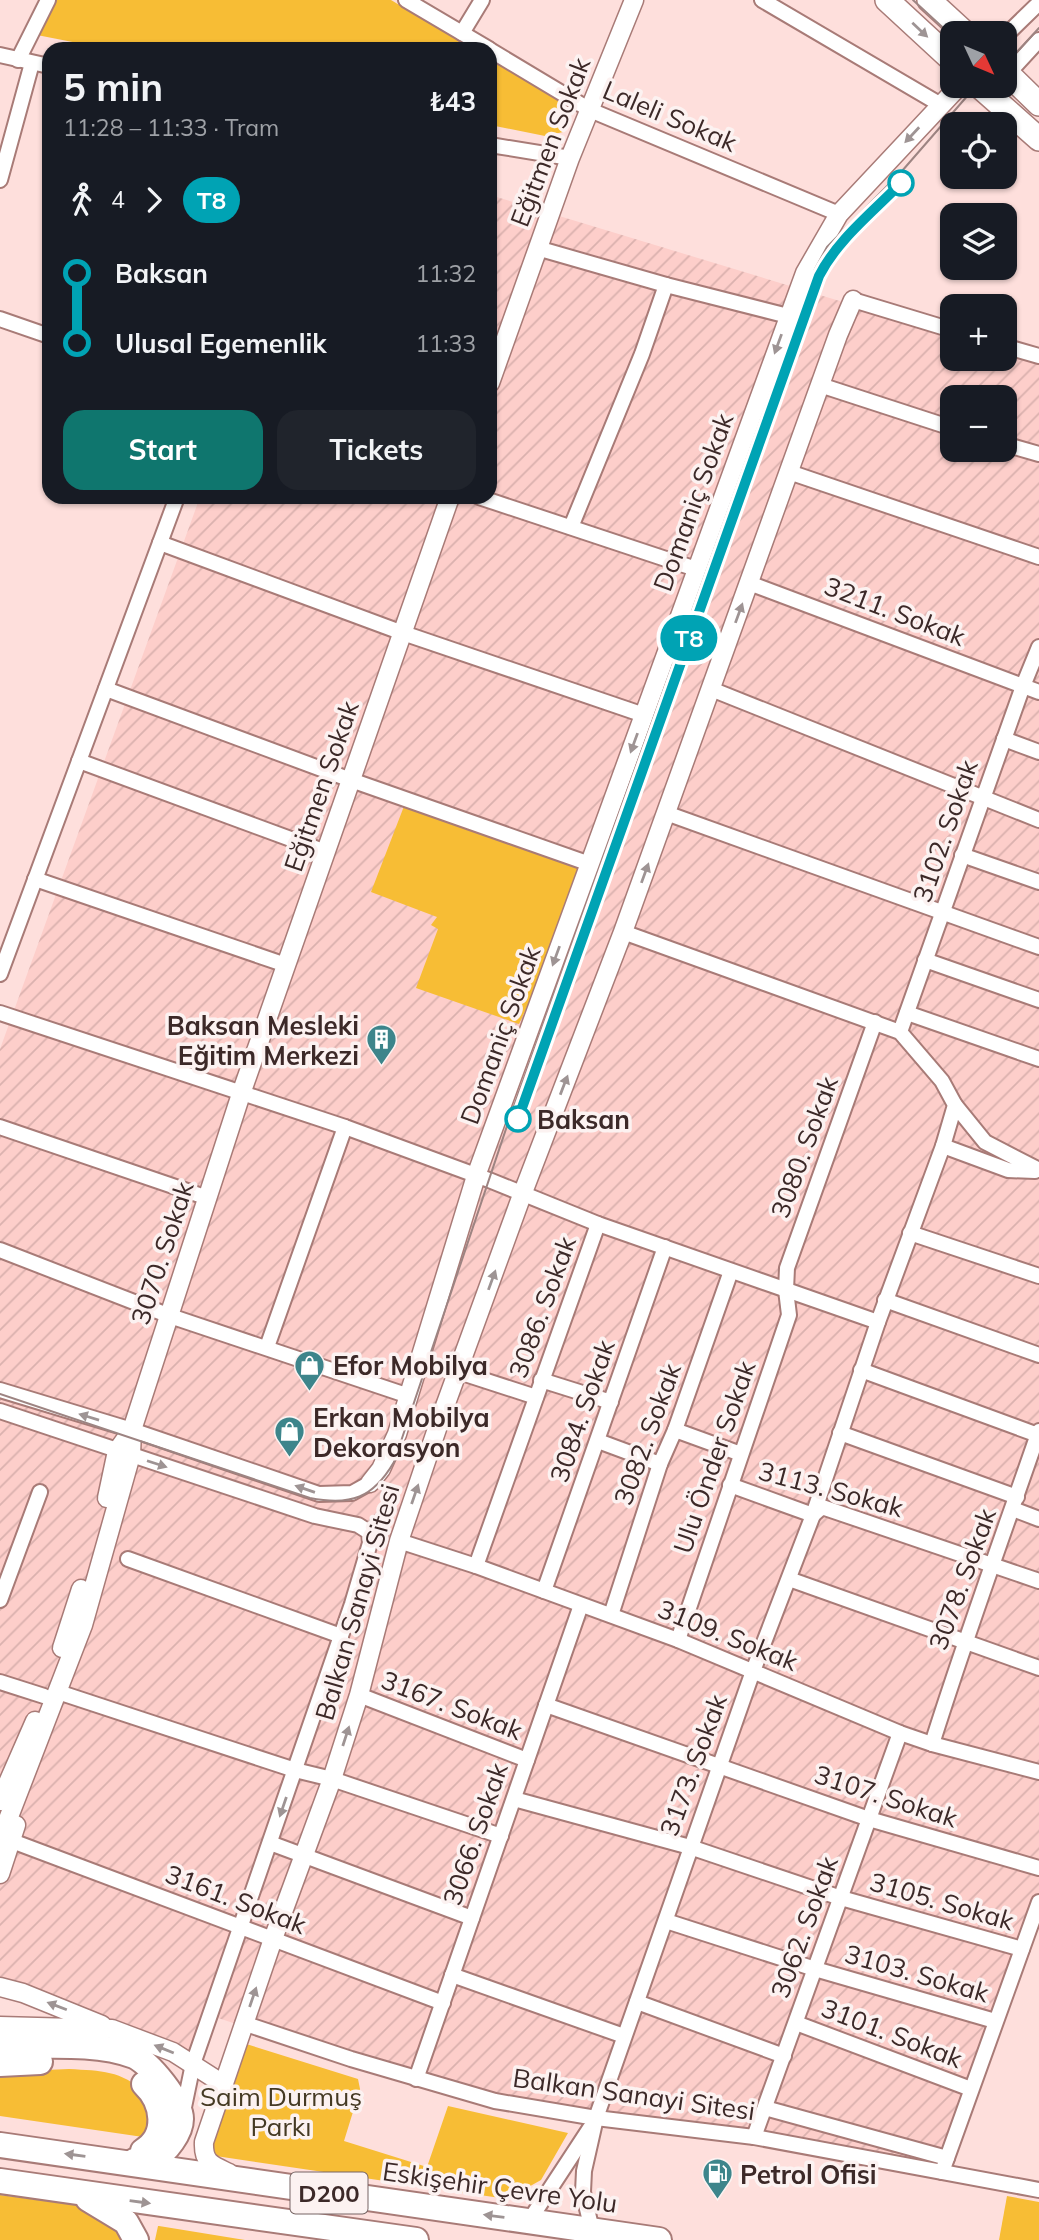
<!DOCTYPE html>
<meta charset="utf-8">
<style>
:root{--surface:#171b24;--page:#20242c;--text:#f1f3f6;--muted:#9ea1a6;--accent:#0f766e}
body{margin:0;font-family:Mulish,sans-serif;background:var(--page);color:var(--text);height:100vh;display:flex;flex-direction:column;font-size:26px;white-space:nowrap}
*{box-sizing:border-box;margin:0}
p{font-size:23px;color:var(--muted)}
.icon{flex:none;width:38px;height:38px;fill:none;stroke:currentColor;stroke-width:2;stroke-linecap:round;stroke-linejoin:round}
.map{position:relative;flex:1;overflow:hidden}
.drawer{position:absolute;left:42px;top:42px;width:455px;height:462px;display:flex;flex-direction:column;background:var(--surface);border-radius:21px;box-shadow:0 2px 5px #0004}
.drawer>*{flex:none}
.badge{padding:0 14px;border-radius:23px;font-size:24px;line-height:46px}
.needle{width:46px;rotate:134deg}
.fabs{position:absolute;left:940px;top:21px;display:grid;gap:14px}
.fabs a{display:grid;place-items:center;width:77px;height:77px;border-radius:14px;background:var(--surface);box-shadow:0 2px 5px #0004;font-size:35px}
.map>.badge{position:absolute;translate:-50% -50%;box-shadow:0 0 0 4px #fff}
.legs{display:flex;align-items:center;gap:10px;height:77px;padding:0 21px;font-size:23px}
.legs p{margin-inline-start:auto}
.head{display:flex;align-items:center;justify-content:space-between;height:119px;padding:0 21px}
h1{font-size:38px;font-weight:700;line-height:52px}
.button{display:flex;gap:14px;margin-top:auto;padding:14px 21px}
.button a{flex:1;height:80px;border-radius:21px;background:var(--accent);color:#fff;font-size:28px;font-weight:700;line-height:80px;text-align:center}
.button a+a{background:var(--page);color:var(--text)}
ul{padding:0 21px;list-style:none}
li{display:flex;align-items:center;gap:24px;height:70px;font-size:26px}
li i{display:grid;place-items:center;width:10px;height:100%;margin:0 9px;background:currentColor}
li i::after{content:'';width:18px;height:18px;margin:-9px;border:5px solid;border-radius:50%;background:var(--surface)}
li p{margin-inline-start:auto}
li:first-child i{background:linear-gradient(#0000 50%,currentColor 0)}
li:last-child i{background:linear-gradient(currentColor 50%,#0000 0)}
.map>svg:first-child{display:block}
.industrial{fill:url(#industrial-furrows);fill-rule:evenodd}
.green{fill:#f7bd35}
.lines{fill:none;stroke-linecap:round;stroke-linejoin:round}
.minor-casing{stroke:#a87b77;stroke-width:18}
.tertiary-casing{stroke:#a87b77;stroke-width:21}
.primary-casing{stroke:#a87b77;stroke-width:26}
.trunk-casing{stroke:#a87b77;stroke-width:28}
.minor{stroke:#fff;stroke-width:14}
.tertiary{stroke:#fff;stroke-width:18}
.primary{stroke:#fff;stroke-width:23}
.trunk{stroke:#fff;stroke-width:24}
.tram{stroke:#9d8482;stroke-width:2}
.oneway{fill:#9e9494}
.line-1-casing{stroke:#fff;stroke-width:16}
.line-1{stroke:#00a3b4;stroke-width:10}
.stop-1-dot{fill:#fff;stroke:#00a3b4;stroke-width:3.5}
.labels{text-anchor:middle;dominant-baseline:central;stroke-width:7;stroke-linejoin:round;paint-order:stroke}
.shield{fill:#fcf2f1;stroke:#766564;stroke-width:2}
.shield-label{font-size:24px;font-weight:bold;fill:#3c2928}
.street-label{font-size:26px;fill:#3c2928;stroke:#fcf2f1}
.poi-label{font-size:26px;font-weight:bold;fill:#3c2928;stroke:#fcf2f1;text-anchor:start}
.stop-label{font-size:26px;font-weight:bold;fill:#3c2928;stroke:#fcf2f1;text-anchor:start}
.park-label{font-size:26px;fill:#453a24;stroke:#fcf2f1}
</style>
<div class="map">
<svg width="1039" height="2240" viewBox="0 0 1039 2240">
<defs>
<pattern id="industrial-furrows" width="10" height="10" patternUnits="userSpaceOnUse" patternTransform="scale(1.75)"><rect width="10" height="10" fill="#fdceca"/><path d="M-1 1l2-2M0 10L10 0M9 11l2-2" fill="none" stroke="#dab1ae"/></pattern>
</defs>
<rect width="100%" height="100%" fill="#fedfdc"/>
<path class="industrial" d="M490,195L952,335V359H1004L1005,351L1039,362V1899L939,2165L459,2097L215,2017L205,2056L62,2018L0,1995V1049L200,497H490ZM952,397H1004V450H952Z"/>
<g class="green">
<path d="M56,0H391L473,49H108L37,35Z"/>
<path d="M490,59L563,103L568,115L563,132L545,136L490,125Z"/>
<path d="M406,801L582,863L547,964L519,1024L416,988L438,929L431,925L437,917L371,892Z"/>
<path d="M243,2043L358,2079L360,2089L344,2141L427,2167L448,2106L568,2133L541,2180L507,2199L209,2155Z"/>
<path d="M69,2069C102,2071 120,2070 146,2093L150,2127L143,2137L0,2116V2072Z"/>
<path d="M0,2195L99,2208L132,2240H0Z"/>
<path d="M1007,2196L1039,2202V2240H999Z"/>
<path d="M158,2226H159L245,2240H155Z"/>
</g>
<g class="lines">
<defs>
<g id="minor">
<path d="M406,0L489,49"/>
<path d="M762,0L941,105"/>
<path d="M462,33L482,0"/>
<path d="M1004,37L1039,3"/>
<path d="M490,50L590,110L839,214"/>
<path d="M0,55L49,66"/>
<path d="M18,60L48,0"/>
<path d="M1004,78L1039,40"/>
<path d="M490,145L570,158"/>
<path d="M0,180L32,63"/>
<path d="M537,248L666,285L642,354L571,527"/>
<path d="M666,285L788,316"/>
<path d="M853,300L952,330"/>
<path d="M0,319L49,336"/>
<path d="M1004,346L1039,356"/>
<path d="M820,385L952,428"/>
<path d="M1004,444L1039,454"/>
<path d="M789,472L1039,557"/>
<path d="M479,497L696,569"/>
<path d="M160,543L403,633L644,715"/>
<path d="M749,583L1039,692"/>
<path d="M106,689L351,780L590,864"/>
<path d="M711,689L1039,820"/>
<path d="M1004,739L1039,752"/>
<path d="M79,761L326,852"/>
<path d="M666,813L1039,947"/>
<path d="M962,855L1039,882"/>
<path d="M35,879L286,965"/>
<path d="M925,960L1039,1000"/>
<path d="M0,974L177,497"/>
<path d="M0,1013L345,1127L489,1180L598,1224L878,1322"/>
<path d="M907,1013L1039,1059"/>
<path d="M900,1032L1023,686L1039,647"/>
<path d="M955,1105L985,1142L1039,1170"/>
<path d="M0,1127L208,1198"/>
<path d="M943,1146L1008,1170L1035,1171"/>
<path d="M910,1233L1039,1276"/>
<path d="M0,1250L170,1316L409,1396"/>
<path d="M885,1300L1039,1355"/>
<path d="M267,1347L345,1127"/>
<path d="M861,1370L1038,1435"/>
<path d="M459,1372L536,1397"/>
<path d="M541,1380L611,1402"/>
<path d="M0,1390L132,1430L319,1494L352,1493L370,1483"/>
<path d="M0,1411L315,1516L358,1525L369,1532L370,1543L352,1604L193,2064L183,2112"/>
<path d="M675,1430L741,1454"/>
<path d="M840,1433L1017,1497"/>
<path d="M598,1441L660,1464"/>
<path d="M730,1485L813,1515L822,1507L1039,1581"/>
<path d="M1013,1509L1039,1519"/>
<path d="M399,1541L476,1566L678,1640L900,1733L932,1744L1039,1772"/>
<path d="M128,1559L341,1636"/>
<path d="M476,1566L598,1224"/>
<path d="M789,1579L1039,1668"/>
<path d="M544,1591L665,1247"/>
<path d="M0,1600L40,1492"/>
<path d="M611,1615L660,1464L675,1430L731,1271"/>
<path d="M678,1640L789,1315L786,1290L787,1268L875,1022"/>
<path d="M0,1682L44,1696"/>
<path d="M58,1692L295,1770L332,1779L501,1836"/>
<path d="M359,1695L527,1760"/>
<path d="M546,1705L869,1819L1039,1868"/>
<path d="M932,1744C965,1639 1003,1535 1039,1431"/>
<path d="M514,1799L690,1847L841,1898L1022,1949"/>
<path d="M12,1841L443,2003"/>
<path d="M270,1843L472,1918"/>
<path d="M666,1921L815,1969L995,2021"/>
<path d="M452,1975L624,2036"/>
<path d="M637,2002L784,2056"/>
<path d="M243,2023L351,2059L495,2101L596,2118L754,2137L1039,2190"/>
<path d="M796,2023L971,2089"/>
<path d="M416,2079L581,1605"/>
<path d="M765,2108L947,2158"/>
<path d="M754,2137L900,1733"/>
<path d="M942,2172L1039,1902"/>
<path d="M529,2221L590,2128"/>
<path d="M592,2230L583,2192L584,2171L596,2118L753,1671L813,1515L878,1322L943,1146L955,1105L942,1081L900,1032L623,932"/>
</g>
<g id="tertiary">
<path d="M490,383L570,158L634,0"/>
<path d="M370,1483L381,1469L397,1434L476,1176L805,273L839,214L959,86"/>
<path d="M107,1498L117,1451L132,1430"/>
<path d="M62,1648L81,1589"/>
<path d="M0,1801L35,1721"/>
<path d="M0,1840L83,1625L131,1455L132,1430L242,1091L450,497"/>
<path d="M0,1874L16,1825"/>
<path d="M0,1987L23,1993L102,2025"/>
<path d="M0,2026L112,2029L173,2052L223,2084"/>
<path d="M229,2173C212,2165 203,2163 204,2142L273,1939L332,1779L359,1695L399,1541L441,1417L522,1195L623,932L838,335L853,300"/>
</g>
<g id="primary">
<path d="M887,0L952,60"/>
<path d="M929,0L965,33"/>
<path d="M1004,70L1039,104"/>
<path d="M979,86L1039,139"/>
</g>
<g id="trunk">
<path d="M0,2046C42,2047 95,2041 134,2056C150,2063 181,2101 181,2119C181,2133 166,2152 155,2158C150,2161 140,2160 134,2161"/>
<path d="M0,2064L40,2062"/>
<path d="M0,2145L659,2240"/>
<path d="M143,2151C168,2136 164,2103 144,2084"/>
<path d="M0,2181L416,2240"/>
<path d="M88,2199L126,2222L136,2240"/>
</g>
</defs>
<use href="#minor" class="minor-casing"/>
<use href="#tertiary" class="tertiary-casing"/>
<use href="#primary" class="primary-casing"/>
<use href="#trunk" class="trunk-casing"/>
<use href="#minor" class="minor"/>
<use href="#tertiary" class="tertiary"/>
<use href="#primary" class="primary"/>
<use href="#trunk" class="trunk"/>
<g class="tram">
<path d="M913,0L952,36"/>
<path d="M1004,66L1039,28"/>
<path d="M0,1394L310,1498C351,1506 373,1498 394,1462L510,1117L815,269L827,247L902,171L976,86"/>
</g>
</g>
<defs><path id="oneway-solid" d="M-6-.8H1V-3.2L6.5 0L1 3.2V.8H-6Z" transform="scale(1.75)"/></defs>
<g class="oneway">
<use href="#oneway-solid" transform="translate(920 30) rotate(43)"/>
<use href="#oneway-solid" transform="translate(912 135) rotate(133)"/>
<use href="#oneway-solid" transform="translate(778 344) rotate(110)"/>
<use href="#oneway-solid" transform="translate(739 613) rotate(-70)"/>
<use href="#oneway-solid" transform="translate(634 743) rotate(110)"/>
<use href="#oneway-solid" transform="translate(645 873) rotate(-70)"/>
<use href="#oneway-solid" transform="translate(556 956) rotate(110)"/>
<use href="#oneway-solid" transform="translate(564 1085) rotate(-69)"/>
<use href="#oneway-solid" transform="translate(492 1280) rotate(-70)"/>
<use href="#oneway-solid" transform="translate(89 1417) rotate(-163)"/>
<use href="#oneway-solid" transform="translate(157 1464) rotate(18)"/>
<use href="#oneway-solid" transform="translate(305 1489) rotate(-161)"/>
<use href="#oneway-solid" transform="translate(415 1494) rotate(-71)"/>
<use href="#oneway-solid" transform="translate(346 1736) rotate(-72)"/>
<use href="#oneway-solid" transform="translate(283 1807) rotate(109)"/>
<use href="#oneway-solid" transform="translate(253 1997) rotate(-71)"/>
<use href="#oneway-solid" transform="translate(57 2006) rotate(-159)"/>
<use href="#oneway-solid" transform="translate(164 2049) rotate(-158)"/>
<use href="#oneway-solid" transform="translate(75 2155) rotate(-172)"/>
<use href="#oneway-solid" transform="translate(140 2202) rotate(8)"/>
<use href="#oneway-solid" transform="translate(494 2216) rotate(-173)"/>
</g>
<g class="lines">
<defs>
<path id="line-1" d="M518,1119L819,276C838,239 872,213 901,183"/>
</defs>
<use href="#line-1" class="line-1-casing"/>
<use href="#line-1" class="line-1"/>
</g>
<defs>
<symbol id="building-pin" viewBox="-11 -11 22 30"><path d="M0 17L-7.5 6A9.5 9.5 0 1 1 7.5 6Z" fill="#3d858b" stroke="#fcf2f1"/><path d="M-4-6H4V6H1V3H-1V6H-4ZM-2.5-4.3h1.7v1.8h-1.7ZM.8-4.3h1.7v1.8H.8ZM-2.5-1h1.7V.8h-1.7ZM.8-1h1.7V.8H.8Z" fill="#fff"/></symbol>
<symbol id="shop-pin" viewBox="-11 -11 22 30"><path d="M0 17L-7.5 6A9.5 9.5 0 1 1 7.5 6Z" fill="#3d858b" stroke="#fcf2f1"/><path d="M-5-2.5h2.3a2.7 3.5 0 0 1 5.4 0H5L5.5 6h-11ZM-1.5-2.5h3a1.5 2.3 0 0 0-3 0Z" fill="#fff"/></symbol>
<symbol id="fuel-pin" viewBox="-11 -11 22 30"><path d="M0 17L-7.5 6A9.5 9.5 0 1 1 7.5 6Z" fill="#3d858b" stroke="#fcf2f1"/><path d="M-5.5-6h7V0h2V4h1.3V-2.5L3-4.5l.8-.8L6-3V5H2.5V1h-1V6h-7ZM-4.2-4.7v3.2H.2V-4.7Z" fill="#fff"/></symbol>
</defs>
<g fill-rule="evenodd">
<use href="#building-pin" x="364" y="1022" width="35" height="47"/>
<use href="#shop-pin" x="292" y="1348" width="35" height="47"/>
<use href="#shop-pin" x="272" y="1414" width="35" height="47"/>
<use href="#fuel-pin" x="700" y="2156" width="35" height="47"/>
</g>
<g class="stop-1-dot">
<circle cx="901" cy="183" r="12"/>
<circle cx="518" cy="1119" r="12"/>
</g>
<g class="labels">
<rect class="shield" x="290.5" y="2172.5" width="77" height="41" rx="5"/>
<g class="shield-label">
<text x="329" y="2193">D200</text>
</g>
<g class="street-label">
<text transform="translate(670 116) rotate(23)">Laleli Sokak</text>
<text transform="translate(550 142) rotate(-69)">Eğitmen Sokak</text>
<text transform="translate(693 502) rotate(-70)">Domaniç Sokak</text>
<text transform="translate(895 611) rotate(21)">3211. Sokak</text>
<text transform="translate(321 786) rotate(-71)">Eğitmen Sokak</text>
<text transform="translate(945 831) rotate(-71)">3102. Sokak</text>
<text transform="translate(500 1035) rotate(-70)">Domaniç Sokak</text>
<text transform="translate(804 1147) rotate(-70)">3080. Sokak</text>
<text transform="translate(162 1253) rotate(-72)">3070. Sokak</text>
<text transform="translate(542 1307) rotate(-70)">3086. Sokak</text>
<text transform="translate(582 1411) rotate(-71)">3084. Sokak</text>
<text transform="translate(647 1434) rotate(-70)">3082. Sokak</text>
<text transform="translate(714 1457) rotate(-71)">Ulu Önder Sokak</text>
<text transform="translate(831 1489) rotate(15)">3113. Sokak</text>
<text transform="translate(962 1579) rotate(-70)">3078. Sokak</text>
<text transform="translate(357 1602) rotate(-74)">Balkan Sanayi Sitesi</text>
<text transform="translate(728 1635) rotate(22)">3109. Sokak</text>
<text transform="translate(452 1705) rotate(21)">3167. Sokak</text>
<text transform="translate(693 1765) rotate(-70)">3173. Sokak</text>
<text transform="translate(886 1796) rotate(18)">3107. Sokak</text>
<text transform="translate(475 1834) rotate(-71)">3066. Sokak</text>
<text transform="translate(236 1899) rotate(21)">3161. Sokak</text>
<text transform="translate(942 1901) rotate(16)">3105. Sokak</text>
<text transform="translate(804 1927) rotate(-70)">3062. Sokak</text>
<text transform="translate(917 1973) rotate(16)">3103. Sokak</text>
<text transform="translate(892 2033) rotate(21)">3101. Sokak</text>
<text transform="translate(634 2094) rotate(8)">Balkan Sanayi Sitesi</text>
<text transform="translate(500 2187) rotate(8)">Eskişehir Çevre Yolu</text>
</g>
<g class="poi-label">
<text x="359" y="1025" text-anchor="end">Baksan Mesleki<tspan x="359" dy="30">Eğitim Merkezi</tspan></text>
<text x="333" y="1365">Efor Mobilya</text>
<text x="313" y="1417">Erkan Mobilya<tspan x="313" dy="30">Dekorasyon</tspan></text>
<text x="740" y="2174">Petrol Ofisi</text>
</g>
<g class="stop-label">
<text x="537" y="1119">Baksan</text>
</g>
<g class="park-label">
<text x="281" y="2096">Saim Durmuş<tspan x="281" dy="30">Parkı</tspan></text>
</g>
</g>
</svg>
<div class="fabs">
<a><svg class="needle" viewBox="-14 -14 28 28"><path d="M0-13l5 13h-10z" fill="#e53935"/><path d="M0 13l5-13h-10z" fill="#9ea1a6"/></svg></a>
<a><svg class="icon" aria-label="locate" viewBox="0 0 24 24"><circle cx="12" cy="12" r="6"/><path d="M12 2v4M12 18v4M2 12h4M18 12h4"/></svg></a>
<a><svg class="icon" aria-label="layers" viewBox="0 0 24 24"><path d="M12 4l9 5-9 5-9-5zM3 14l9 5 9-5"/></svg></a>
<a>+</a>
<a>−</a>
</div>
<b class="badge" style="left:689px;top:638px;background:#00a3b4;color:#fff">T8</b>
<section class="drawer">
<div class="head"><div><h1>5 min</h1><p>11:28 – 11:33 · Tram</p></div><b>₺43</b></div>
<div class="legs"><svg class="icon" aria-label="walk" viewBox="0 0 24 24"><circle cx="13" cy="4" r="2"/><path d="M13 8l-2 6 4 7M11 14l-3 7M7 12l3-4h3l4 4"/></svg>4<svg class="icon" aria-label="forward" viewBox="0 0 24 24"><path d="M9 5l7 7-7 7"/></svg><b class="badge" style="background:#00a3b4;color:#fff">T8</b></div>
<ul>
<li><i style="color:#00a3b4"></i><b>Baksan</b><p>11:32</p></li>
<li><i style="color:#00a3b4"></i><b>Ulusal Egemenlik</b><p>11:33</p></li>
</ul>
<div class="button"><a>Start</a><a>Tickets</a></div>
</section>
</div>
